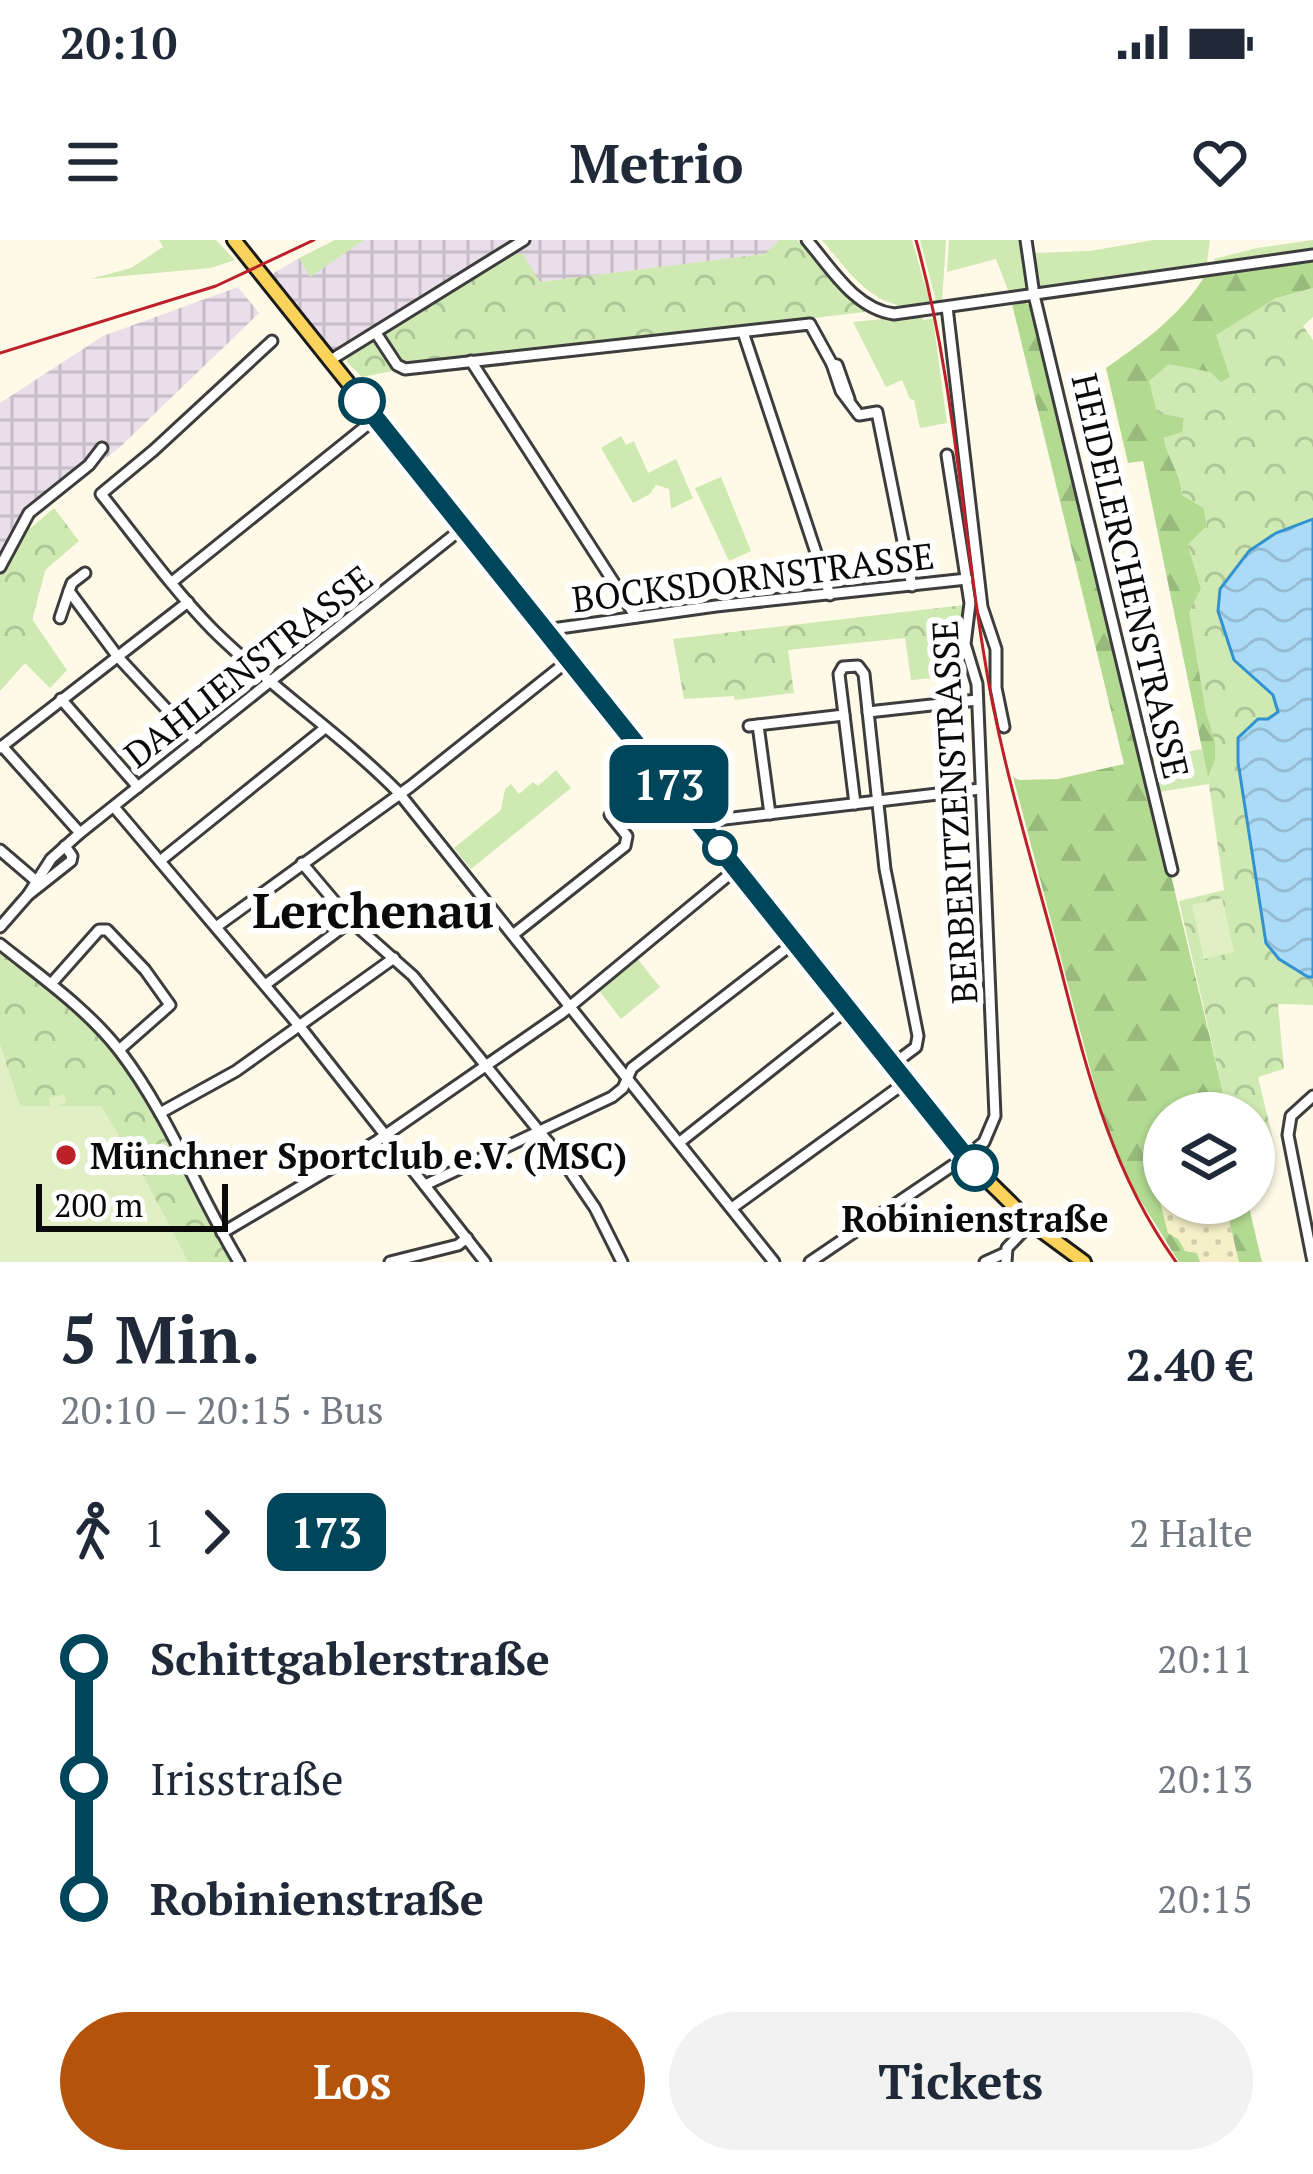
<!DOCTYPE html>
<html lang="de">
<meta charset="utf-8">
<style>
:root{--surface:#fff;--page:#f2f2f3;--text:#1f2937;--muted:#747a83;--accent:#b45309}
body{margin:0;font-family:"PT Serif",serif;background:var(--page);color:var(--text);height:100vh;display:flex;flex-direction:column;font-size:45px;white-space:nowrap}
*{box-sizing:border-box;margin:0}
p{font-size:39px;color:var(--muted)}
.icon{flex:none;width:66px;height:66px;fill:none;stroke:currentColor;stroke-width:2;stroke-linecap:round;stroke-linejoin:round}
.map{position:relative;height:1022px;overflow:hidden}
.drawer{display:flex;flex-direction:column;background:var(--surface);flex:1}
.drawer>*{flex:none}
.badge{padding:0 24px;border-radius:18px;font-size:42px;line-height:78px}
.controls{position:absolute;left:1143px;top:852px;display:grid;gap:24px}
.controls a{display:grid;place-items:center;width:132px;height:132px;border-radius:50%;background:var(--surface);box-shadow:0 3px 9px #0004;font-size:60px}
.scale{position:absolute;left:36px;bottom:30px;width:192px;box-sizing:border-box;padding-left:12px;border:6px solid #0a0a0a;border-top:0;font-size:33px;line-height:42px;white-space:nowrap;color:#0a0a0a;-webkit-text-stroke:9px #fff;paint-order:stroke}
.map>.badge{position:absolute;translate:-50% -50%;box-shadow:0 0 0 6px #fff}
.legs{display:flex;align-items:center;gap:18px;height:132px;padding:0 60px;font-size:39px}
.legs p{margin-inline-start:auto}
.summary{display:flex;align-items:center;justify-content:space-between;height:204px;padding:0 60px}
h1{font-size:66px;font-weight:800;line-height:90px}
.primary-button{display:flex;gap:24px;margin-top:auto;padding:24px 60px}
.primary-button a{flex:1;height:138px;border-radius:72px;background:var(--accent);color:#fff;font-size:48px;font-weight:800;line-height:138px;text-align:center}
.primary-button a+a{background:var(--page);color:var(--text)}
ul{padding:0 60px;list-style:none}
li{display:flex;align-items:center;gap:42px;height:120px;font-size:45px}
li i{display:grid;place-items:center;width:18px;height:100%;margin:0 15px;background:currentColor}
li i::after{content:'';width:30px;height:30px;margin:-15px;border:9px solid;border-radius:50%;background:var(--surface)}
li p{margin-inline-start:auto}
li:first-child i{background:linear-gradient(#0000 50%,currentColor 0)}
li:last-child i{background:linear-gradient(currentColor 50%,#0000 0)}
.status{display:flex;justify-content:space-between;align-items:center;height:84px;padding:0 60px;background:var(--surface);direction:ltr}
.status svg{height:33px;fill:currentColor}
header{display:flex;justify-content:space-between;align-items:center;height:156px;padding:0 60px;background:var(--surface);font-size:54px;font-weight:800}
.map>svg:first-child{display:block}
.industrial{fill:url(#industrial-grid)}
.farmland{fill:url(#farmland-dots)}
.grass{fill:#cfe9b2}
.forest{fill:url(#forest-firs)}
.park{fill:url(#park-crowns)}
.pitch{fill:#e1f0c4}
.water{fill:url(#water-waves);stroke:#3192cf;stroke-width:3}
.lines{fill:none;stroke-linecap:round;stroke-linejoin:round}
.minor-casing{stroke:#3d3d3d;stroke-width:15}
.major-casing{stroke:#1b1b1b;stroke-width:18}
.minor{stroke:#fff;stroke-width:9}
.major{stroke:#fbd35b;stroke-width:12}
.rail{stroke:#bc212a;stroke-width:3}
.line-1-casing{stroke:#fff;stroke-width:27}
.line-1{stroke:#00465a;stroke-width:18}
.stop-1-dot{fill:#fff;stroke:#00465a;stroke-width:6}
.poi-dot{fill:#bc212a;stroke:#fff;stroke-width:4.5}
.labels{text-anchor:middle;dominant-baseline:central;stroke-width:12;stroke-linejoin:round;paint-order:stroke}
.street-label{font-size:36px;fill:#0a0a0a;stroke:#fff}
.poi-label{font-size:36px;font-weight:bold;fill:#0a0a0a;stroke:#fff;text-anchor:start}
.stop-label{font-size:36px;font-weight:bold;fill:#0a0a0a;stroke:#fff}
.district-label{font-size:48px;font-weight:bold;fill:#0a0a0a;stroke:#fff}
</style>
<div class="status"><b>20:10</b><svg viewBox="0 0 49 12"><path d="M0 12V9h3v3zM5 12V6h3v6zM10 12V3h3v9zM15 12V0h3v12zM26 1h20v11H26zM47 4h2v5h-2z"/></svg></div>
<header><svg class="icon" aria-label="menu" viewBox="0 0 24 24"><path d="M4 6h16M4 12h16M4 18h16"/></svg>Metrio<svg class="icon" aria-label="heart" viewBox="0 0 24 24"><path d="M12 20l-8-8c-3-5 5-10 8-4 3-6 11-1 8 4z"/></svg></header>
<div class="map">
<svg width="1313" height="1022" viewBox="0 0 1313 1022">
<defs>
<pattern id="industrial-grid" width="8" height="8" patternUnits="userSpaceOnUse" patternTransform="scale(3)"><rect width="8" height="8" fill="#e9deea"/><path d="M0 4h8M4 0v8" fill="none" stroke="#c6bdc7"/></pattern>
<pattern id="farmland-dots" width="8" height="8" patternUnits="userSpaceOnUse" patternTransform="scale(3)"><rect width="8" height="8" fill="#f5f0c8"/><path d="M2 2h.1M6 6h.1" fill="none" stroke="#d1ccaa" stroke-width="1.8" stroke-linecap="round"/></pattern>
<pattern id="forest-firs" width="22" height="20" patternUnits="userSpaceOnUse" patternTransform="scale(3)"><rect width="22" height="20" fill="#b2da91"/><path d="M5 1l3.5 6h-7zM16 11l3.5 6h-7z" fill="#98ba7c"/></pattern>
<pattern id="park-crowns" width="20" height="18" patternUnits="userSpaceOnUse" patternTransform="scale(3)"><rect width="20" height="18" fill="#cfe9b2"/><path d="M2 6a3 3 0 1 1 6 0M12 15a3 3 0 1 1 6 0" fill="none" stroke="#b0c698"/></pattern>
<pattern id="water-waves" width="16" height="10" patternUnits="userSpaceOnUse" patternTransform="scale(3)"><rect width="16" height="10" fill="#acdbf7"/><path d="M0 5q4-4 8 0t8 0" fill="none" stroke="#93bbd2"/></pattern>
</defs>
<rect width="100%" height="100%" fill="#fffae8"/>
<g class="industrial">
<path d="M364,0H779L766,14L540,42L512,14L347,117L330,121L264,39L299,18L311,36Z"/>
<path d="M238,47L259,73L119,208L41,267L0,336V163L103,96Z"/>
</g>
<path class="farmland" d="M1164,912V963H1225L1239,1022H1200L1197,1013L1185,1011L1168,993L1147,915Z"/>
<g class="grass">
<path d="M159,0H216L235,20L211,28L90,39L131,28L163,7Z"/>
<path d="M335,0H364L310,37L299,18Z"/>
<path d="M822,0H912L931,66C876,74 854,38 822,0Z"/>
<path d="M920,0H946L942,64L937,65Z"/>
<path d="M949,0H1022L1028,52L1010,55L996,19L947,32Z"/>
<path d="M1153,0H1210L1207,23L1202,27L1126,34L1036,50L1032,13L1090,11Z"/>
<path d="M1313,0V10L1217,25L1214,19L1257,8Z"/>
<path d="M922,75L923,80L933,79L947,183L920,188L914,160L910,159L902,140L886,147L853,82Z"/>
<path d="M621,196L626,205L634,201L648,233L676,219L693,258L671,269L669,249L656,245L650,254L633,263L601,208Z"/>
<path d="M721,237L751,311L729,321L695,248Z"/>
<path d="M46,328L32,379L67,430L50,448L26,424L20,425L0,377Z"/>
<path d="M1202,509L1209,544L1153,553L1146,520Z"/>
<path d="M556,530L571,548L471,629L454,608L501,570L505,549L511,544L519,554L533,542L538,546Z"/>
<path d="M636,717L660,747L621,779L597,748Z"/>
</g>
<g class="forest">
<path d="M1313,20V48L1274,59L1231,137L1184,178L1183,192L1164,198C1168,221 1181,232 1182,255L1204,268L1207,286L1188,305L1201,348L1202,442L1215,501V521L1208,538L1143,221L1128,223L1106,128C1145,101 1182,74 1206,34Z"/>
<path d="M1022,61L1035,68L1228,873H1164V912L1148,915L1168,993L1178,999L1185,1011L1197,1013L1200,1022H1179L1134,950L1105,885L1013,537L1019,540L1058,539L1124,524L1012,64Z"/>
<path d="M1225,963H1248L1262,1022H1239Z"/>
</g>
<g class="park">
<path d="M779,0H797L865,72L434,123L362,137L347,122V117L512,14H523L540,42L765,14Z"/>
<path d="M1313,48V77L1303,86L1313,100V765L1278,764L1284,829L1258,837L1274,904L1254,908V873H1228L1179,661L1224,650L1208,538L1215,521V501L1206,473L1189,373L1201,348L1188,305L1207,286L1204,268L1182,255C1181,232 1168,221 1164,198L1182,192L1184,178L1157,173L1149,141L1169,124L1210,132L1221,142L1230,137L1216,95L1274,59Z"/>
<path d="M54,268L79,301L44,331L30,389L43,403L0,451V336L27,286L31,288Z"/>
<path d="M972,364L965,393L973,434L911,440L905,398L788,410L794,453L735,460L734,456L684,459L673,399Z"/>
<path d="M0,708C39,738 79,768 111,806C164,869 197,950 236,1022H188L139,928L20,867L0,805Z"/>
</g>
<g class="pitch">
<path d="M1222,658L1234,712L1204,719L1192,665Z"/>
<path d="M0,805L20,866H50L49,858L64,854L66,862L57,866H101L139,928L188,1022H0Z"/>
</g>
<path class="water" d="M1313,279V737H1308L1279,719L1266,703L1238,522V498L1258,479H1268L1278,472L1273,455L1234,420L1218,371L1220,349L1249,311L1276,293Z"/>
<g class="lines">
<defs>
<g id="minor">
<path d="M807,0C831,28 855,69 894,74L1313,15"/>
<path d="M1026,0L1034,55L1172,630"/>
<path d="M947,67L982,367L996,409V448L1004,487"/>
<path d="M743,92L830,355"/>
<path d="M376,93L397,125L405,129L810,84L832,124L837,125L849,159"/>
<path d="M272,101L154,210L101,254C137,299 172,348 212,389C271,448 341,494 399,553L774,1022"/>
<path d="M329,121L524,0"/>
<path d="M471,121L636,377"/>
<path d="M832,124L841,151L859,175L877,172L912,346"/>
<path d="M0,327L29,273L89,225L102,208"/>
<path d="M172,342L376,178"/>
<path d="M69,351L72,343L85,333"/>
<path d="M60,378L69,351L118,417L196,501"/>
<path d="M545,390L716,366L967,339"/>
<path d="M61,459L138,547"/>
<path d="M868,472L977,460"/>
<path d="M758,485L770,574"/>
<path d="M749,486L844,475"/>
<path d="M2,506L80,593"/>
<path d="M0,508L188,362"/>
<path d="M855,564L839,434L843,427L858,426L864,434L885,629L918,796L916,807L892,825"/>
<path d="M114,567L301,788L485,1022"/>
<path d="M699,582L980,549"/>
<path d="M0,610L35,640"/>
<path d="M160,621L325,488"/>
<path d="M302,623L351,681L413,736L561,918L595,968L622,1022"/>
<path d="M28,655L51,619L80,593L464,287"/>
<path d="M0,687L28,655L71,621L72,616L65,606"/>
<path d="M216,687L411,546L569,420"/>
<path d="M514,694L625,606L627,596L610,575"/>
<path d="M0,704C41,737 86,768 119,810C169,875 197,952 239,1022"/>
<path d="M51,744L99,690H107L145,730L170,765L119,810"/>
<path d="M265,745L351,681"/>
<path d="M160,873L236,831L394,718"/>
<path d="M680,902L848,769"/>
<path d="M425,945L612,857L623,848L632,828L795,702"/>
<path d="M732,968L906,842"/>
<path d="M222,993L377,901L562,773L736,629"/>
<path d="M390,1022L458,1005L467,998"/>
<path d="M810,1022L971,913L984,902L995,876L977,444L965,404L970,363L947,215"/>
<path d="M985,1022L1005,1013"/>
<path d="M1006,1022L1007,1008L1031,983"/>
<path d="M1313,1022L1288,895L1291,876L1313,856"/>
</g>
<path id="major" d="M234,0L975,928L1031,983L1084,1022"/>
</defs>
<use href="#minor" class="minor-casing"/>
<use href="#major" class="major-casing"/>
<use href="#minor" class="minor"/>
<use href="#major" class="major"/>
<g class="rail">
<path d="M916,0C954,136 961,277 984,415C1000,520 1033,623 1060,726C1087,831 1111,932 1176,1022"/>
<path d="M0,113L216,46L314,0"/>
</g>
</g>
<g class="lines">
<defs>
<path id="line-1" d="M362,161L975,928"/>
</defs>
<use href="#line-1" class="line-1-casing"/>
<use href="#line-1" class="line-1"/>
</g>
<g class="stop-1-dot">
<circle cx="362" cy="161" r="21"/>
<circle cx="720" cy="608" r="15"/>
<circle cx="975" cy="928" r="21"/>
</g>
<circle class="poi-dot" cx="66" cy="915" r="12"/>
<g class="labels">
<g class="street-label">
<text transform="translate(1131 336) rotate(77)">HEIDELERCHENSTRASSE</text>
<text transform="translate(753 337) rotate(-7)">BOCKSDORNSTRASSE</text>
<text transform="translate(248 426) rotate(-38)">DAHLIENSTRASSE</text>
<text transform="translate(954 572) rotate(-93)">BERBERITZENSTRASSE</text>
</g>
<g class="poi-label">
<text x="90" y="915">Münchner Sportclub e.V. (MSC)</text>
</g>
<g class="stop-label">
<text x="975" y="978">Robinienstraße</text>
</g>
<g class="district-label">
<text x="373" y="670">Lerchenau</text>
</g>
</g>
</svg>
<div class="controls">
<a><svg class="icon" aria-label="layers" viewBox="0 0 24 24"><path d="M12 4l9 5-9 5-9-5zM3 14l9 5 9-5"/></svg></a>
</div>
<div class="scale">200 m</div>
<b class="badge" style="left:669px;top:544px;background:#00465a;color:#fff">173</b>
</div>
<section class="drawer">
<div class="summary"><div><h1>5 Min.</h1><p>20:10 – 20:15 · Bus</p></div><b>2.40 €</b></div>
<div class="legs"><svg class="icon" aria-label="walk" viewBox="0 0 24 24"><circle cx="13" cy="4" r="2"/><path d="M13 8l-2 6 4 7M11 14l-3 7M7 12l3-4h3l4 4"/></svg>1<svg class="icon" aria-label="forward" viewBox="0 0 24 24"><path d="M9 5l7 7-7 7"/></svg><b class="badge" style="background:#00465a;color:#fff">173</b><p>2 Halte</p></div>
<ul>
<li><i style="color:#00465a"></i><b>Schittgablerstraße</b><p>20:11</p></li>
<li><i style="color:#00465a"></i><span>Irisstraße</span><p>20:13</p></li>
<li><i style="color:#00465a"></i><b>Robinienstraße</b><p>20:15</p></li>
</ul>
<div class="primary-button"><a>Los</a><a>Tickets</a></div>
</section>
